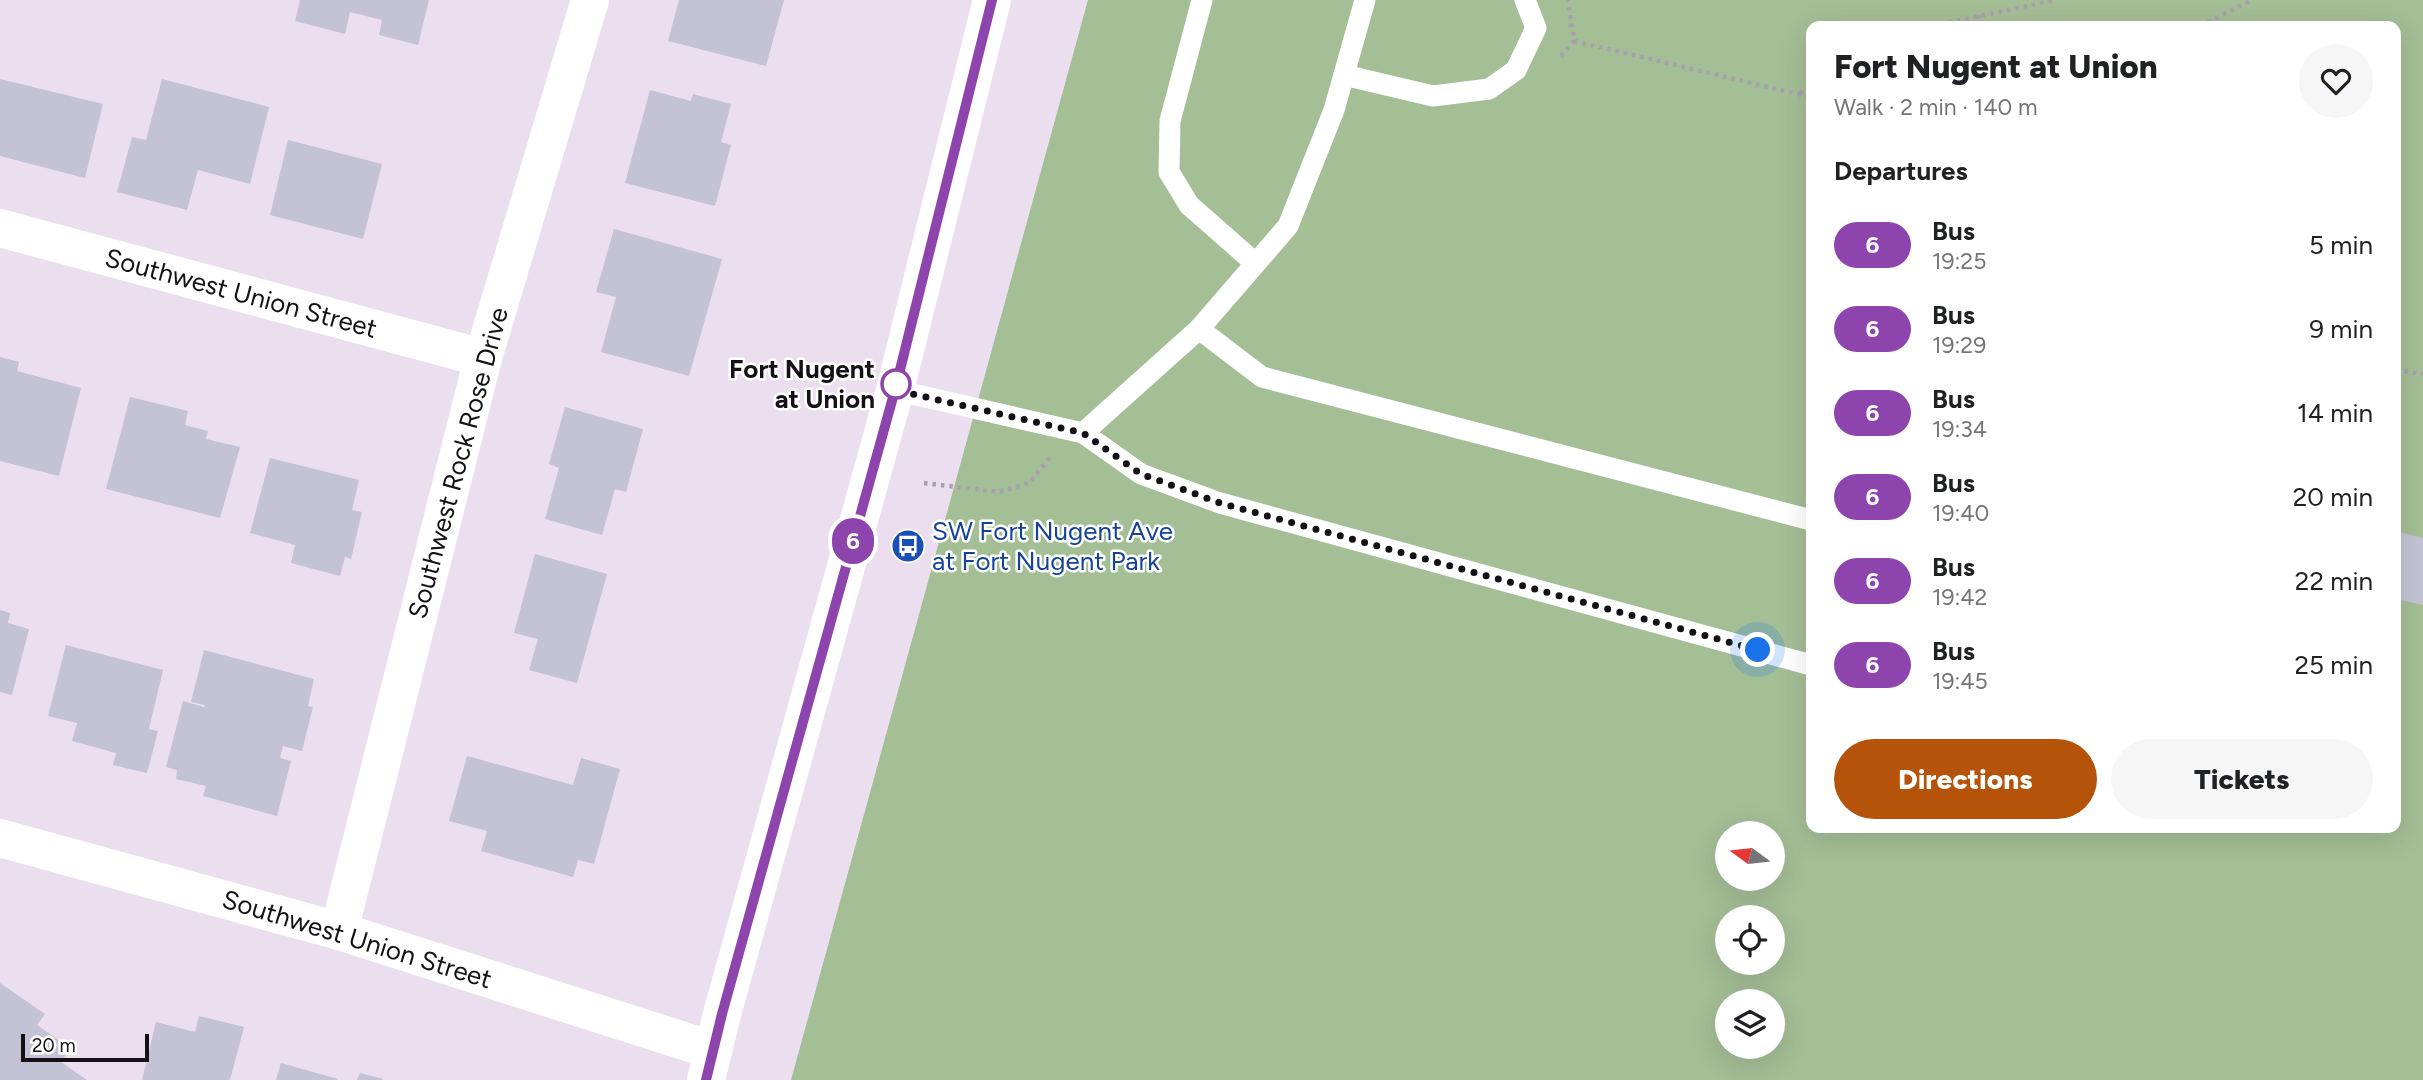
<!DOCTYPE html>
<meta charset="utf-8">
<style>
:root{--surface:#fff;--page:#f6f6f6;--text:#202124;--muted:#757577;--accent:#b45309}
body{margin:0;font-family:Figtree,sans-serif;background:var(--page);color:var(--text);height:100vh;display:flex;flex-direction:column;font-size:26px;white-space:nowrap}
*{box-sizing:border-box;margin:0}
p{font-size:23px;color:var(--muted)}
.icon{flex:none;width:38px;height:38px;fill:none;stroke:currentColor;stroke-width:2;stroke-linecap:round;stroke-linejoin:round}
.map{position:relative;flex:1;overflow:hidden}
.panel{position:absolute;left:1806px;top:21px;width:595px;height:812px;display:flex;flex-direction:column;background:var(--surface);border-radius:14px;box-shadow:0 7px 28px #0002}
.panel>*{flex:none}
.badge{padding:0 14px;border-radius:23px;font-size:24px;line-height:46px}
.needle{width:46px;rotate:285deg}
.buttons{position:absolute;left:1715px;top:821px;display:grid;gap:14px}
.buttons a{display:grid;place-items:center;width:70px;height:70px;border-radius:50%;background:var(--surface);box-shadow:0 7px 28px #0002;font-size:35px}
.scale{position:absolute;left:21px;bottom:18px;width:128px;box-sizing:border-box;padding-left:7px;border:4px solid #141015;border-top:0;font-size:19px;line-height:24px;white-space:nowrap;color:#141015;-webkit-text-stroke:5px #fff;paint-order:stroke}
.you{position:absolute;width:35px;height:35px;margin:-18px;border:5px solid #fff;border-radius:50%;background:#1a73e8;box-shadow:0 0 0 10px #1a73e833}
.map>.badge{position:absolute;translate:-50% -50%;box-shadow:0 0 0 4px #fff}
h2{padding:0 28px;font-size:26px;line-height:63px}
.round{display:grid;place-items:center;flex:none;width:74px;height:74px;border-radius:37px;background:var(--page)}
.headline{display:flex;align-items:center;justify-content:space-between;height:119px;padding:0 28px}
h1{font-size:33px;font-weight:800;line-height:52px}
.primary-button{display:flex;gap:14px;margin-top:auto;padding:14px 28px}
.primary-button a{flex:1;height:80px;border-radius:42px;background:var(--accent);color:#fff;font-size:28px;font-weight:800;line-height:80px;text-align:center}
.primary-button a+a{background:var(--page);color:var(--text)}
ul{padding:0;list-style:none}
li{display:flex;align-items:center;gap:21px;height:84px;padding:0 28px}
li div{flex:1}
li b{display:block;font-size:26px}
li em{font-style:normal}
li .badge{min-width:77px;font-weight:700;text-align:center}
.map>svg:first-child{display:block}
.green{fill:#a4be96;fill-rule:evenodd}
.building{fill:#c3c3d5}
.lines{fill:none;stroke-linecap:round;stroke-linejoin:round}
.path{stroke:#a9a0ad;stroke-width:4.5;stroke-dasharray:3.5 5;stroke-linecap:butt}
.lane{stroke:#fff;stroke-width:21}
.street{stroke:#fff;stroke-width:38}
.secondary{stroke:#fff;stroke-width:38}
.line-casing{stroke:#fff;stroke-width:16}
.line{stroke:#8e44ad;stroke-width:10}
.walk{stroke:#141015;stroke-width:7;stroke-dasharray:0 12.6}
.stop-dot{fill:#fff;stroke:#8e44ad;stroke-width:3.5}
.labels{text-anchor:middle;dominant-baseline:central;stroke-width:5;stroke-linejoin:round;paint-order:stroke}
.street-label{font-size:26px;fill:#141015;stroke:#fff}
.stop-label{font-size:26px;font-weight:bold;fill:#141015;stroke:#fff;text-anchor:end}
.transit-label{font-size:26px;fill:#164399;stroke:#fff;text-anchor:start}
</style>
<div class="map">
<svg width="2423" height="1080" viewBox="0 0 2423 1080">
<rect width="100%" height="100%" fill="#eadeef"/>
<path class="green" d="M1088,0H2423V1080H791ZM1811,26H2396V828H1811ZM1727,833H1773V878H1727ZM1727,917H1773V962H1727ZM1727,1001H1773V1046H1727Z"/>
<g class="building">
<path d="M300,0H429L418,45L379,35L382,20L350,12L345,34L295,21Z"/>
<path d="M679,0H784L766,66L668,41Z"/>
<path d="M0,79L103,104L85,178L0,156Z"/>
<path d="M162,79L269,107L250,184L198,170L187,210L117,192L132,137L146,140Z"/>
<path d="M650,90L691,101L693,94L731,104L721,142L731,145L715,206L625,183Z"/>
<path d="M288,140L382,164L363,239L270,215Z"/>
<path d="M614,229L722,259L689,376L601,352L616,297L596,292Z"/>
<path d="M0,357L19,362L17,371L81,388L59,476L0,461Z"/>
<path d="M130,397L188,411L185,425L208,431L206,439L240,447L220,518L106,489Z"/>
<path d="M565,407L643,429L626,492L615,489L602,535L545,519L559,468L549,464Z"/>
<path d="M270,458L359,480L352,510L362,512L351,559L345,557L340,576L291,563L295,545L250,533Z"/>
<path d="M2396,531L2423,538V605L2396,599Z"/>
<path d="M535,554L607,574L577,683L529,670L538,639L514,633Z"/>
<path d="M0,610L10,613L8,623L29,629L12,695L0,692Z"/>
<path d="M66,645L163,670L149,729L158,731L147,773L113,765L116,753L72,741L77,723L48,716Z"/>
<path d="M204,650L314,679L308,706L313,707L302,751L283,746L280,758L291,761L277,816L203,796L206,786L176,779L177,770L166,767L183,701L204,707L205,705L191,702Z"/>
<path d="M467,756L573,785L581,758L620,769L594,864L578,860L573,877L481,851L487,831L449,821Z"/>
<path d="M0,983L45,1014L37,1025L70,1048L61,1062L87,1080H0Z"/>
<path d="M199,1016L244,1027L230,1080H142L156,1022L195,1032Z"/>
<path d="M281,1063L338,1079L337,1080H276Z"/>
<path d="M360,1073L383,1079L382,1080H357Z"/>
</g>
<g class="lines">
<g class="path">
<path d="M1979,15L1982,26"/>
<path d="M1932,26L2055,0"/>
<path d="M2200,26L2252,0"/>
<path d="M1574,41L1811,97"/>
<path d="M1561,56L1574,41L1568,0"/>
<path d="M1800,93L1811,87"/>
<path d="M2396,370L2423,374"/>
<path d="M924,483L1000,492L1029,483L1050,458"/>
</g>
<g class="lane">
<path d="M1202,0L1170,121L1169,172L1189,205L1255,263"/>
<path d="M1365,0L1334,110L1288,226L1199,329L1262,377L1811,520"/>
<path d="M1344,75L1433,96L1489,89L1516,70L1536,28L1525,0"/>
<path d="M895,390L1083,433L1141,474L1220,503L1811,665"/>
<path d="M1083,433L1199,329"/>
</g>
<g class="street">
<path d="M0,228L483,358"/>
<path d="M0,838L339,931L712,1050"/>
<path d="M339,931L483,358L590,0"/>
</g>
<path class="secondary" d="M706,1080L722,1014L895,390L992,0"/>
</g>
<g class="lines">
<defs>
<path id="line" d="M706,1080L722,1014L895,390L992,0"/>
</defs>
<use href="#line" class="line-casing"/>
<use href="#line" class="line"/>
<path class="walk" d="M896,384L895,390L1083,433L1141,474L1220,503L1758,650"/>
</g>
<defs>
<symbol id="bus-disc" viewBox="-11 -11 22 22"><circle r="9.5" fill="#1a4fb4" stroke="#fff"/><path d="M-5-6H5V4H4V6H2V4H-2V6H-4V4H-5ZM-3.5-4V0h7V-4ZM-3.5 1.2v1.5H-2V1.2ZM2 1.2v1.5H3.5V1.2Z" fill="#fff"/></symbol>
</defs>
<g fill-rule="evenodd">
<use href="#bus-disc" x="889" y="527" width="38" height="38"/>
</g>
<circle class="stop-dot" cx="896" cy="384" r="14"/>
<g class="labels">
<g class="street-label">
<text transform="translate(241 293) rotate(15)">Southwest Union Street</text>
<text transform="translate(458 463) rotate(-75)">Southwest Rock Rose Drive</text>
<text transform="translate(357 939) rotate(17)">Southwest Union Street</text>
</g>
<g class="stop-label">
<text x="875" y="369">Fort Nugent<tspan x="875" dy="30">at Union</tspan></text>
</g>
<g class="transit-label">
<text x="932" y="531">SW Fort Nugent Ave<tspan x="932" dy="30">at Fort Nugent Park</tspan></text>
</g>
</g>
</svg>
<div class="buttons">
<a><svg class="needle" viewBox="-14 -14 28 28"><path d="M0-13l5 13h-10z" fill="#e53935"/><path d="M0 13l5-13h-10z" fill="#757577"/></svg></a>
<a><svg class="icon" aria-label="locate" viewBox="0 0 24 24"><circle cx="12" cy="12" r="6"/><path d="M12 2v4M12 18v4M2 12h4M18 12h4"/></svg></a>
<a><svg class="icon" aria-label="layers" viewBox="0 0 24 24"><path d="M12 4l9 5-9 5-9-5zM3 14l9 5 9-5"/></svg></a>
</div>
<div class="scale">20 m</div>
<div class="you" style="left:1758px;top:650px"></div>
<b class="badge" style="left:853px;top:541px;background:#8e44ad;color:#fff">6</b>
<section class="panel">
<div class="headline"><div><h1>Fort Nugent at Union</h1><p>Walk · 2 min · 140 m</p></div><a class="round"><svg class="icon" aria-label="heart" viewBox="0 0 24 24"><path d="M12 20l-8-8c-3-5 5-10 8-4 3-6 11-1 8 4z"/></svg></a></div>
<h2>Departures</h2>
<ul>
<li><span class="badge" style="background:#8e44ad;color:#fff">6</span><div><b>Bus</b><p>19:25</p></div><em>5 min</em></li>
<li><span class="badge" style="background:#8e44ad;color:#fff">6</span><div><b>Bus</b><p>19:29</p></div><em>9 min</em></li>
<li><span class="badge" style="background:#8e44ad;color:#fff">6</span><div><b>Bus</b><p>19:34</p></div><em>14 min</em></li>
<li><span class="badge" style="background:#8e44ad;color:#fff">6</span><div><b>Bus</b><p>19:40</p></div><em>20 min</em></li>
<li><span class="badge" style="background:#8e44ad;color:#fff">6</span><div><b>Bus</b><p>19:42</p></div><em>22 min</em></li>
<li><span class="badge" style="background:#8e44ad;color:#fff">6</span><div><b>Bus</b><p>19:45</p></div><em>25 min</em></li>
</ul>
<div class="primary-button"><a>Directions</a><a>Tickets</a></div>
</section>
</div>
